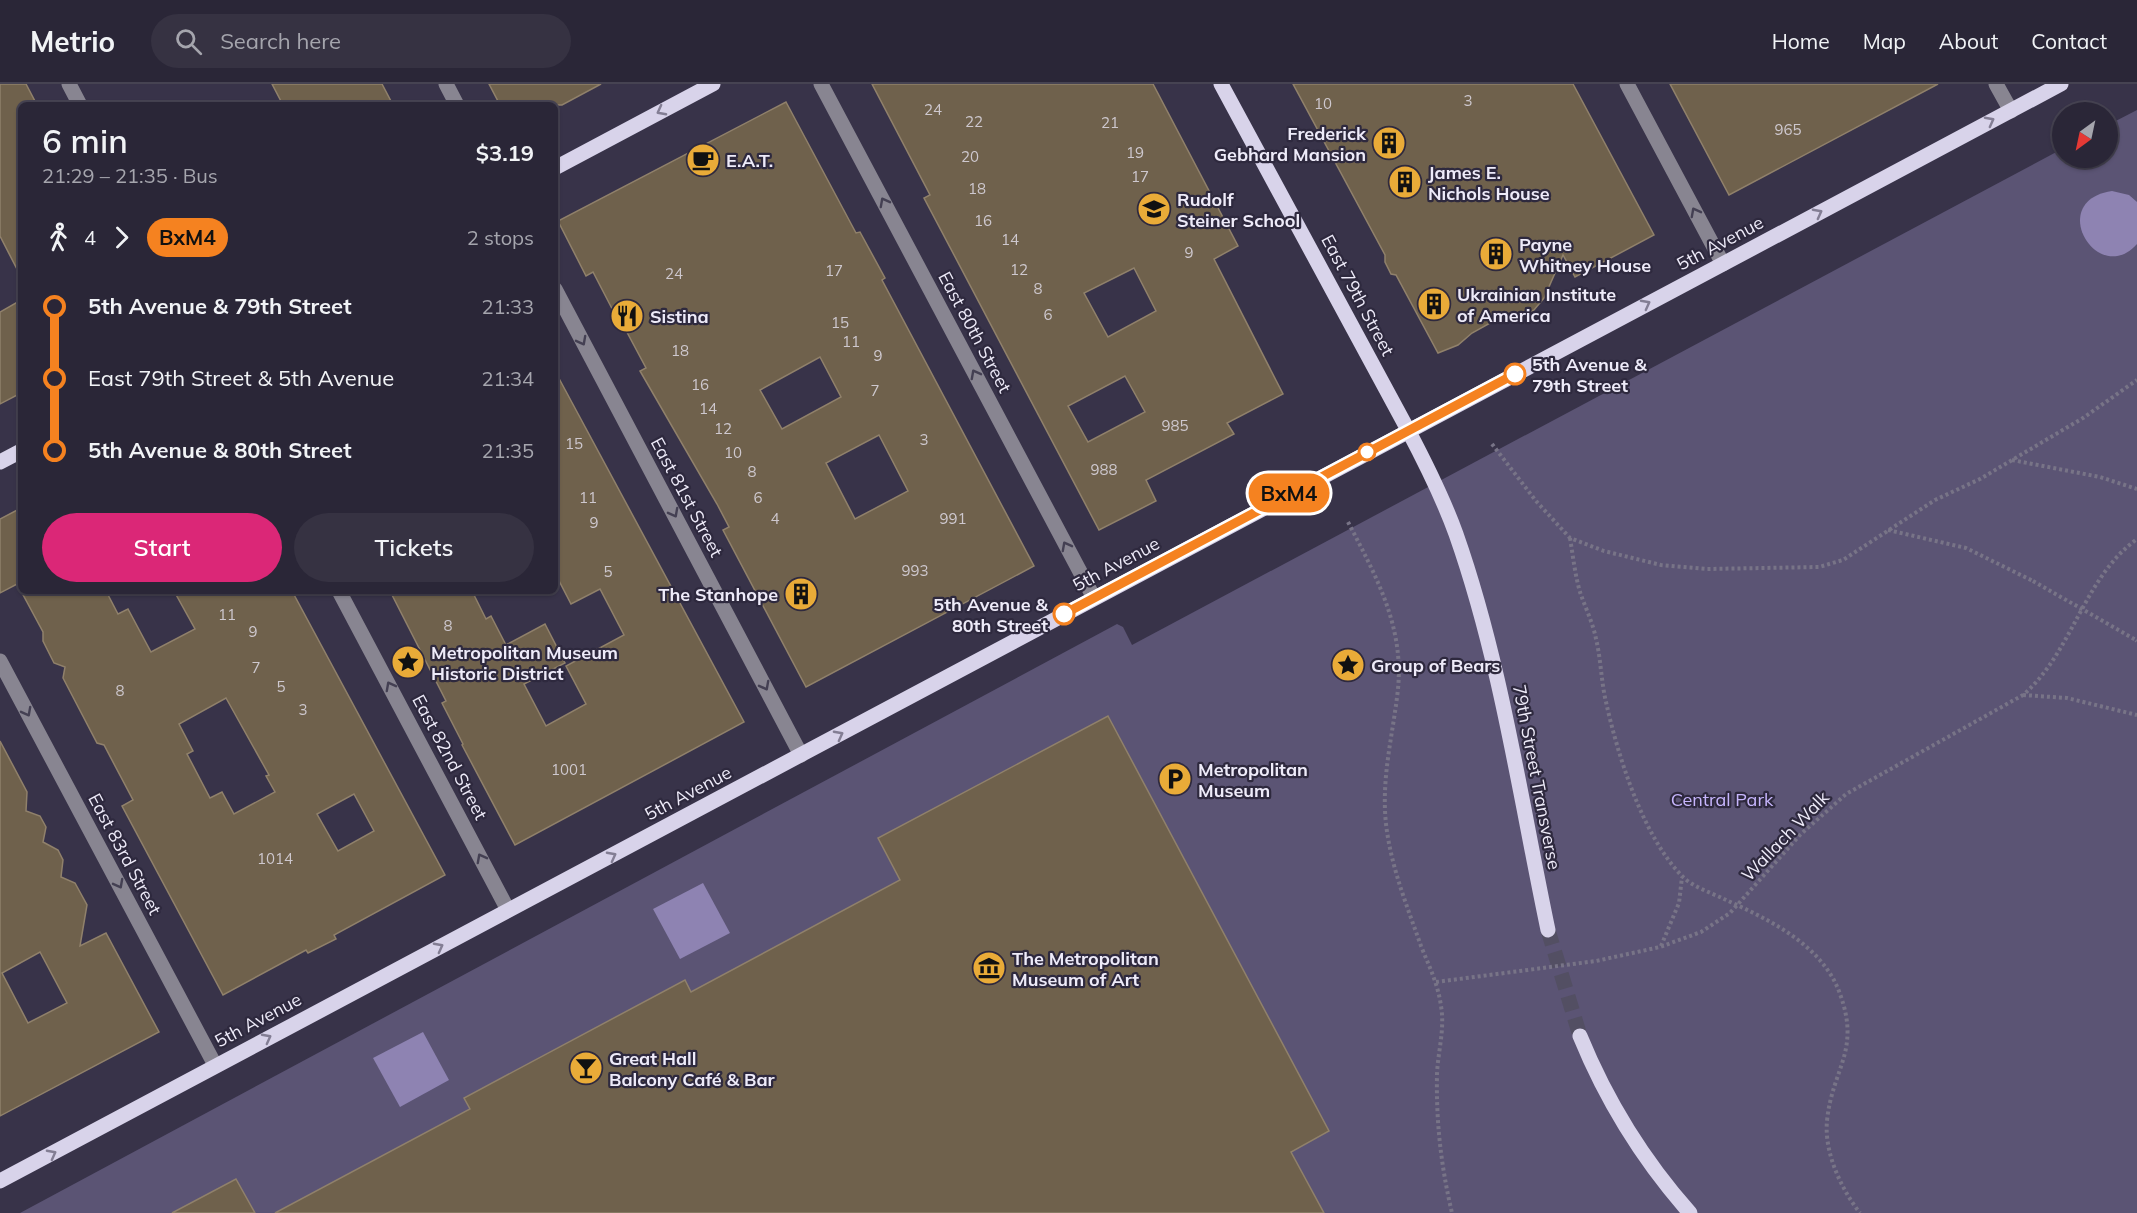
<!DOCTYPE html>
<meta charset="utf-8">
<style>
:root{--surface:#2a2637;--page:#363242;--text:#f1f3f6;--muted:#a5a5ad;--line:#464352;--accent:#db2777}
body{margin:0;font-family:Mulish,sans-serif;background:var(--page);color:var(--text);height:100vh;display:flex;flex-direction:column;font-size:22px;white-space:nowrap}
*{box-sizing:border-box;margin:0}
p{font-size:20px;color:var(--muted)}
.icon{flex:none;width:33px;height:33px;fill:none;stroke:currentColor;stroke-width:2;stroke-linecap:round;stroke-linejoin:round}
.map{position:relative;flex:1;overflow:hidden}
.sheet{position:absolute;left:18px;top:18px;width:540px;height:492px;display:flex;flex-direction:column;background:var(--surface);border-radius:9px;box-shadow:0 2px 4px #0004,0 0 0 2px var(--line)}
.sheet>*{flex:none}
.badge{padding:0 12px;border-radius:20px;font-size:21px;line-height:39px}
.needle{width:39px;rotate:213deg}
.tools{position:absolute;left:2052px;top:18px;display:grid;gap:12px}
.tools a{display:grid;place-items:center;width:66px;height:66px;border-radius:50%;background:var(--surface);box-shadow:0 2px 4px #0004,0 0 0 2px var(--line);font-size:30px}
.map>.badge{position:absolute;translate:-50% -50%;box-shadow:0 0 0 3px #fff}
.legs{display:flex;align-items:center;gap:9px;height:66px;padding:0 24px;font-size:20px}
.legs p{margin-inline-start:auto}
.head{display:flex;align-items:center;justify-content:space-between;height:102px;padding:0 24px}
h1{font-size:33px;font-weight:600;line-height:45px}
.button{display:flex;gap:12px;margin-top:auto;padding:12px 24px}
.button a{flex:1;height:69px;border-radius:36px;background:var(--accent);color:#fff;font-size:24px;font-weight:600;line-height:69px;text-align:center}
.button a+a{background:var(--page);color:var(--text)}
ul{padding:0 24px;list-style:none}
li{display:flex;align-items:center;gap:21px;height:72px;font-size:22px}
li i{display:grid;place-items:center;width:9px;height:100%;margin:0 8px;background:currentColor}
li i::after{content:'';width:15px;height:15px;margin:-8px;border:4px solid;border-radius:50%;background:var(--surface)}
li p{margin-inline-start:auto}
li:first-child i{background:linear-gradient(#0000 50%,currentColor 0)}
li:last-child i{background:linear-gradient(currentColor 50%,#0000 0)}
header{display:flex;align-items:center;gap:36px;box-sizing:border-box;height:84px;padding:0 30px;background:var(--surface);border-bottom:2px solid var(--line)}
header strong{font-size:28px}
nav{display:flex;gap:33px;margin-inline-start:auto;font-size:21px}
.search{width:420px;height:54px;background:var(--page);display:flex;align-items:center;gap:15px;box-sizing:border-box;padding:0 21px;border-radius:33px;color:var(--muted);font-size:22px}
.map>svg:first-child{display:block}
.green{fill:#5b5474}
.water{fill:#8e83b2}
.building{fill:#6f614c;stroke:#90816b;stroke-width:1.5;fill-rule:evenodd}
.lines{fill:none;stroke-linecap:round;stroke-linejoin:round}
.major-tunnel{stroke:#534f63;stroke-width:15;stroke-dasharray:15 8;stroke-linecap:butt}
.path{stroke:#787487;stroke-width:4;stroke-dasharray:3 3;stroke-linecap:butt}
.minor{stroke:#888591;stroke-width:15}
.major{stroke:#d8d3ea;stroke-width:15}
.path-bridge{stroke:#787487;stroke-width:4;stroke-dasharray:3 3;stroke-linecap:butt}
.oneway{stroke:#837e94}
.oneway2{stroke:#444053}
.line-1-casing{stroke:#fff;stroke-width:14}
.line-1{stroke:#f58220;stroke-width:9}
.stop-1-dot{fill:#fff;stroke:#f58220;stroke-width:3}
.labels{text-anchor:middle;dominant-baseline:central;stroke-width:4.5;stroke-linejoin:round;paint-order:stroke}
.number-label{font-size:15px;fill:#cec8ce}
.poi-label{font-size:18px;font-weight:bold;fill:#eeebf9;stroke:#2e293e;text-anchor:start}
.street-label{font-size:18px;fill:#eeebf9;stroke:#2e293e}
.stop-label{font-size:18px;font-weight:bold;fill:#eeebf9;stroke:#2e293e;text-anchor:start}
.park-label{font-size:18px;fill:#c7b6fd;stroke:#2e293e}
</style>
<header>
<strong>Metrio</strong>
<div class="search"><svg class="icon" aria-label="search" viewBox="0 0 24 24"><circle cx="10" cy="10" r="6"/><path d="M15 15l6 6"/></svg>Search here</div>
<nav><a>Home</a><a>Map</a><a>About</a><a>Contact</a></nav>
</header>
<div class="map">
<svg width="2137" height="1129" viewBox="0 0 2137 1129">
<rect width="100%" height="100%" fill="#383349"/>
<path class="green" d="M2137,26V1129H20L1117,540L1123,543L1132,561L2062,65V74H2108V41Z"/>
<g class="water">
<path d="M2112,107L2129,111L2137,118V160C2098,204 2045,117 2112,107Z"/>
<path d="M703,799L730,849L680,875L653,825Z"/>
<path d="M423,948L449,996L400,1023L373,974Z"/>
</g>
<g class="building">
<path d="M0,0H26L37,21H21V193L0,152Z"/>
<path d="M272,0H382L393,21H283Z"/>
<path d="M489,0H601L562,21H500Z"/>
<path d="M872,0H1153L1238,162L1214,175L1283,310L1227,339L1234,350L1146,396L1156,417L1099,446L924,114L930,111ZM1134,184L1156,227L1108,253L1084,209ZM1125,292L1145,328L1088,358L1068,322Z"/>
<path d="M1293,0H1573L1654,151L1575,193L1563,171L1544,214L1534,226L1519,234H1499L1472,249L1458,261L1438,269L1396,191L1391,190L1385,178V171Z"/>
<path d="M1670,0H1938L1729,111Z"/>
<path d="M786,18L856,149L860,148L885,194L882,196L1034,482L806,603L723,446L729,443L717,420L640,287L646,284L622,239L620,240L593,188L586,192L558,137ZM820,273L841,313L782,345L760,306ZM879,351L908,407L855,435L826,379Z"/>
<path d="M21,216V309L0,320V228Z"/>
<path d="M555,287L744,638L515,761L462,661L463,660L442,619L446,617L390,507H472L486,535L491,532L506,561L545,540L565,579L524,600L546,642L586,620L566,582L624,551L600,505L571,520L555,489Z"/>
<path d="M21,424V498L0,509V435Z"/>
<path d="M21,507H106L118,530L128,525L151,568L195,545L174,507H292L445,791L334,851L336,855L308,869L306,866L223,911L122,722L133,716L104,661L97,659L63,594L65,583L54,579L43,557V548ZM226,614L269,691L266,692L275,708L234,730L222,708L210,714L187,670L193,667L179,640ZM354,710L374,747L338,767L317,730Z"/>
<path d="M1108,632L1329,1047L1291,1068L1324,1129H275L470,1025L464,1014L685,896L691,908L900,796L878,754Z"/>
<path d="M0,657L27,708L26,727L40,732L46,743L43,758L58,766L63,776L61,793L75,799L87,821L80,862L106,849L159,948L0,1032ZM40,868L67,919L28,939L2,889Z"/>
<path d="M236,1095L255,1129H172Z"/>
</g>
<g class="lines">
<path class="major-tunnel" d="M1548,846L1580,952"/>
<g class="path">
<path d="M1492,360L1536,417L1570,454L1604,467L1661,481L1707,485L1819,483L1843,476L1935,416L1980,395L2083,334L2137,296"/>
<path d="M2012,376L2100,393L2137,405"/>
<path d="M1348,438C1376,492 1404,542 1398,605C1393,651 1381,693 1386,740C1391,783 1407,822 1421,862C1429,882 1438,900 1441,922C1445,945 1438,967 1437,990C1436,1038 1441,1082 1452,1129"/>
<path d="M1888,446L1966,464L2033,497"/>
<path d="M1570,454C1573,472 1575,491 1580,508C1585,523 1593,539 1596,555C1601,575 1601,597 1606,618C1618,672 1642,750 1681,791C1692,803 1710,808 1724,815C1768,835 1823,861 1840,910C1861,967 1832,985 1827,1037C1824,1068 1841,1105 1860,1129"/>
<path d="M2136,556L2137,557"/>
<path d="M2023,611L2067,614L2137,631"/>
<path d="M1661,862L1679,819L1682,793"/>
<path d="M1436,898L1596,877L1660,863L1701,848L1730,829L1800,751L1846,710L2023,611C2073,568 2083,494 2137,455"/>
</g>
<g class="minor">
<path d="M69,0L80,21"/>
<path d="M446,0L457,21"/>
<path d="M821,0L1094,514"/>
<path d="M1627,0L1723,180"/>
<path d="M1996,0L2011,27"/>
<path d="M555,205L801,671"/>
<path d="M339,507L508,826"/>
<path d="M0,577L215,981"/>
</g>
<g class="major">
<path d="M1221,0L1408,346C1426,380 1443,414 1456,450C1501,578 1520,713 1548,846"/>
<path d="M555,84L713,0"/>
<path d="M0,378L21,367"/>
<path d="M1580,952C1607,1018 1643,1076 1690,1129"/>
<path d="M0,1097L2061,0"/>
</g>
<path class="path-bridge" d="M2033,497L2136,556"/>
</g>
<defs><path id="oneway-chevron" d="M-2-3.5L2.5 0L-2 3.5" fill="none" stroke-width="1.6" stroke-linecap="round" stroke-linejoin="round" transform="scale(1.5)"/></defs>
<g class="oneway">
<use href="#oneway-chevron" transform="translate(661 27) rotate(152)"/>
<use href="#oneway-chevron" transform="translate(1990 37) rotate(-28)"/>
<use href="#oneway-chevron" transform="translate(1818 129) rotate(-28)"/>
<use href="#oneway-chevron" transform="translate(1646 220) rotate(-28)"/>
<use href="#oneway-chevron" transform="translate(839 651) rotate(-28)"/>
<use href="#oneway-chevron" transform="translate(612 772) rotate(-28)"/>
<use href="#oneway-chevron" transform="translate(439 863) rotate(-28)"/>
<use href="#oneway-chevron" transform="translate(267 954) rotate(-28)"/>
<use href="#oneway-chevron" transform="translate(52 1070) rotate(-28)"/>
</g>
<g class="oneway2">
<use href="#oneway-chevron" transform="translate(884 118) rotate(-118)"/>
<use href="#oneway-chevron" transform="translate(1695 128) rotate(-118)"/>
<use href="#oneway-chevron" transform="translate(582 257) rotate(62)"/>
<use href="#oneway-chevron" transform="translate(975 290) rotate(-118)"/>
<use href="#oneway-chevron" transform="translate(674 429) rotate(62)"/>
<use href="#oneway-chevron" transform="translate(1066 462) rotate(-118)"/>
<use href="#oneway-chevron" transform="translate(390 602) rotate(-118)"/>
<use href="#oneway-chevron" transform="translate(765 602) rotate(62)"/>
<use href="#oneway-chevron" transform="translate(27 628) rotate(62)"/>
<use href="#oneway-chevron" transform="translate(481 774) rotate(-118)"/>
<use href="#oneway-chevron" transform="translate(119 800) rotate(62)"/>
</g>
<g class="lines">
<defs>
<path id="line-1" d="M1064,530L1515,290"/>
</defs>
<use href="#line-1" class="line-1-casing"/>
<use href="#line-1" class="line-1"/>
</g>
<defs>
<symbol id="building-disc" viewBox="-11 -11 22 22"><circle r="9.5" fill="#e9ab38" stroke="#2e293e"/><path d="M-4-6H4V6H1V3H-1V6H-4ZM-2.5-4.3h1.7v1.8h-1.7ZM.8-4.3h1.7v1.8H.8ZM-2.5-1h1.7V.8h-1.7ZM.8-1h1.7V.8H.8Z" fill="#111"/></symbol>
<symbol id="cafe-disc" viewBox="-11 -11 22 22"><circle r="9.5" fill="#e9ab38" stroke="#2e293e"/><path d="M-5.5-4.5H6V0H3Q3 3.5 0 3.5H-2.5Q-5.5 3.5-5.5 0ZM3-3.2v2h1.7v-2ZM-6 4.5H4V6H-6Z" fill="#111"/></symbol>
<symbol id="school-disc" viewBox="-11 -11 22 22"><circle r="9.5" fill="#e9ab38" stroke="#2e293e"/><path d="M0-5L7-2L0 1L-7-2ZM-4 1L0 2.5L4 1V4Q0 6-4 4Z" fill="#111"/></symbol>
<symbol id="restaurant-disc" viewBox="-11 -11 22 22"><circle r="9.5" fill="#e9ab38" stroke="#2e293e"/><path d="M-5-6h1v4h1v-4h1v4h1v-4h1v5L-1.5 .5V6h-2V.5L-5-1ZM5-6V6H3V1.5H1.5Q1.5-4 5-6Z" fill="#111"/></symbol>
<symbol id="sight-disc" viewBox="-11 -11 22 22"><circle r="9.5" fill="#e9ab38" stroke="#2e293e"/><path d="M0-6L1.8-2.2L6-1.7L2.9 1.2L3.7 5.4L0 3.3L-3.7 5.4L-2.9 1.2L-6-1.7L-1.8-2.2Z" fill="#111"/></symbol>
<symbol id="parking-disc" viewBox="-11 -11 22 22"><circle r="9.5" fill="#e9ab38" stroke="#2e293e"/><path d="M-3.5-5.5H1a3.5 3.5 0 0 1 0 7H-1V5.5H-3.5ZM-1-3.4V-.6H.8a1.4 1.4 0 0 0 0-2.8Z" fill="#111"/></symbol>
<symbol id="museum-disc" viewBox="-11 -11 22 22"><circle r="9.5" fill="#e9ab38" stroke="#2e293e"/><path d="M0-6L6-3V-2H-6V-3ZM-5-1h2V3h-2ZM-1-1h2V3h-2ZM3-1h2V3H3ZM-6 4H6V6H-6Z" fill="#111"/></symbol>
<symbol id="bar-disc" viewBox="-11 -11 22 22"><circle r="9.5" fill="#e9ab38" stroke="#2e293e"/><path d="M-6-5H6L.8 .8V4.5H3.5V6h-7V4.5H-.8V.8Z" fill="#111"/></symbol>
</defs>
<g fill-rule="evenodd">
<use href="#building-disc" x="1370" y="40" width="38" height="38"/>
<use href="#cafe-disc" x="684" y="57" width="38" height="38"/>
<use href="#building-disc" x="1386" y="79" width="38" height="38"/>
<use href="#school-disc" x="1135" y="106" width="38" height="38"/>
<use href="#building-disc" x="1477" y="151" width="38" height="38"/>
<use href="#building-disc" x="1415" y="201" width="38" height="38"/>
<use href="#restaurant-disc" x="608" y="213" width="38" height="38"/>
<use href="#building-disc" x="782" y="491" width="38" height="38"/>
<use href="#sight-disc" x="389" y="559" width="38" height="38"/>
<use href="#sight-disc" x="1329" y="562" width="38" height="38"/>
<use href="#parking-disc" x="1156" y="676" width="38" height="38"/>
<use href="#museum-disc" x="970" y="865" width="38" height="38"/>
<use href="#bar-disc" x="567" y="965" width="38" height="38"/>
</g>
<g class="stop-1-dot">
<circle cx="1515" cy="290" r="10"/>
<circle cx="1367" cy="368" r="8"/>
<circle cx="1064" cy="530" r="10"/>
</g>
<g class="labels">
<g class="number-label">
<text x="1468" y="16">3</text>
<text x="1323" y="19">10</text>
<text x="933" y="25">24</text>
<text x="974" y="37">22</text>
<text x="1110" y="38">21</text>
<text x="1788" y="45">965</text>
<text x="1135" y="68">19</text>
<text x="970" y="72">20</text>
<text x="1140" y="92">17</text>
<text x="977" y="104">18</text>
<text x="983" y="136">16</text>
<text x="1010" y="155">14</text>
<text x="1189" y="168">9</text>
<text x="1019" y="185">12</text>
<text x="834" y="186">17</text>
<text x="674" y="189">24</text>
<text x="1038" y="204">8</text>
<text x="1048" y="230">6</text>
<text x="840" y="238">15</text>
<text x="851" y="257">11</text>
<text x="680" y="266">18</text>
<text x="878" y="271">9</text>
<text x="700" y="300">16</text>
<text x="875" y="306">7</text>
<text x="708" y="324">14</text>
<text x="1175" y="341">985</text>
<text x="723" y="344">12</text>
<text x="924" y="355">3</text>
<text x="574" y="359">15</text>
<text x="733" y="368">10</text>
<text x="1104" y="385">988</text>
<text x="752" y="387">8</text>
<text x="588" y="413">11</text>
<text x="758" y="413">6</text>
<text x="775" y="434">4</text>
<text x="953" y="434">991</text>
<text x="594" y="438">9</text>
<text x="915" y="486">993</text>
<text x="608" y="487">5</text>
<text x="227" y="530">11</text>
<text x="448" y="541">8</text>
<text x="253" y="547">9</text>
<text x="256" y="583">7</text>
<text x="281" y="602">5</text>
<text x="120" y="606">8</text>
<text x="303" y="625">3</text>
<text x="569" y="685">1001</text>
<text x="275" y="774">1014</text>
</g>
<g class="poi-label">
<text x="1366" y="49" text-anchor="end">Frederick<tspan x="1366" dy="21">Gebhard Mansion</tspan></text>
<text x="726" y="76">E.A.T.</text>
<text x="1428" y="88">James E.<tspan x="1428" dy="21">Nichols House</tspan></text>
<text x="1177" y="115">Rudolf<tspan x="1177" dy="21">Steiner School</tspan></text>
<text x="1519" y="160">Payne<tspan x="1519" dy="21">Whitney House</tspan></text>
<text x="1457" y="210">Ukrainian Institute<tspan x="1457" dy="21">of America</tspan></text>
<text x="650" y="232">Sistina</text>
<text x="778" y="510" text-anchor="end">The Stanhope</text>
<text x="431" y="568">Metropolitan Museum<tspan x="431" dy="21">Historic District</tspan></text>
<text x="1371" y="581">Group of Bears</text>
<text x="1198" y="685">Metropolitan<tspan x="1198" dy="21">Museum</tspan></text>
<text x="1012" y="874">The Metropolitan<tspan x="1012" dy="21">Museum of Art</tspan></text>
<text x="609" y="974">Great Hall<tspan x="609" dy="21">Balcony Café &amp; Bar</tspan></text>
</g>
<g class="street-label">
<text transform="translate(1720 159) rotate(-28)">5th Avenue</text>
<text transform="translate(1358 211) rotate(62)">East 79th Street</text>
<text transform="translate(975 248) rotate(62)">East 80th Street</text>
<text transform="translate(687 413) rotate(62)">East 81st Street</text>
<text transform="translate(1116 480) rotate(-28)">5th Avenue</text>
<text transform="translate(450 673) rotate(62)">East 82nd Street</text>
<text transform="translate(1537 693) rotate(79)">79th Street Transverse</text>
<text transform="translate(688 709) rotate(-28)">5th Avenue</text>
<text transform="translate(1785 752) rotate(-46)">Wallach Walk</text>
<text transform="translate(125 770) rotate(62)">East 83rd Street</text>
<text transform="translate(258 936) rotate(-28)">5th Avenue</text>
</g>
<g class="stop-label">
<text x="1532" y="280">5th Avenue &amp;<tspan x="1532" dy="21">79th Street</tspan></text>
<text x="1048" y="520" text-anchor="end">5th Avenue &amp;<tspan x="1048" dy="21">80th Street</tspan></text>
</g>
<g class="park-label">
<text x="1722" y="715">Central Park</text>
</g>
</g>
</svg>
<div class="tools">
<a><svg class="needle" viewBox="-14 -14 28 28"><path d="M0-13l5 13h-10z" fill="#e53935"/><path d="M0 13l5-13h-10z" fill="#a5a5ad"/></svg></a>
</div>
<b class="badge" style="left:1289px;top:409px;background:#f58220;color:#111">BxM4</b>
<section class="sheet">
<div class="head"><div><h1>6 min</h1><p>21:29 – 21:35 · Bus</p></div><b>$3.19</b></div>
<div class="legs"><svg class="icon" aria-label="walk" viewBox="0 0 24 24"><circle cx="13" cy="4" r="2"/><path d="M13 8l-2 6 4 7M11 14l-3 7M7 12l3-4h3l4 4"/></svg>4<svg class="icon" aria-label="forward" viewBox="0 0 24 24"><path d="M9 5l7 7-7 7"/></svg><b class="badge" style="background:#f58220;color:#111">BxM4</b><p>2 stops</p></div>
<ul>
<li><i style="color:#f58220"></i><b>5th Avenue &amp; 79th Street</b><p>21:33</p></li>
<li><i style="color:#f58220"></i><span>East 79th Street &amp; 5th Avenue</span><p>21:34</p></li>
<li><i style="color:#f58220"></i><b>5th Avenue &amp; 80th Street</b><p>21:35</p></li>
</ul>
<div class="button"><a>Start</a><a>Tickets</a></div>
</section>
</div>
